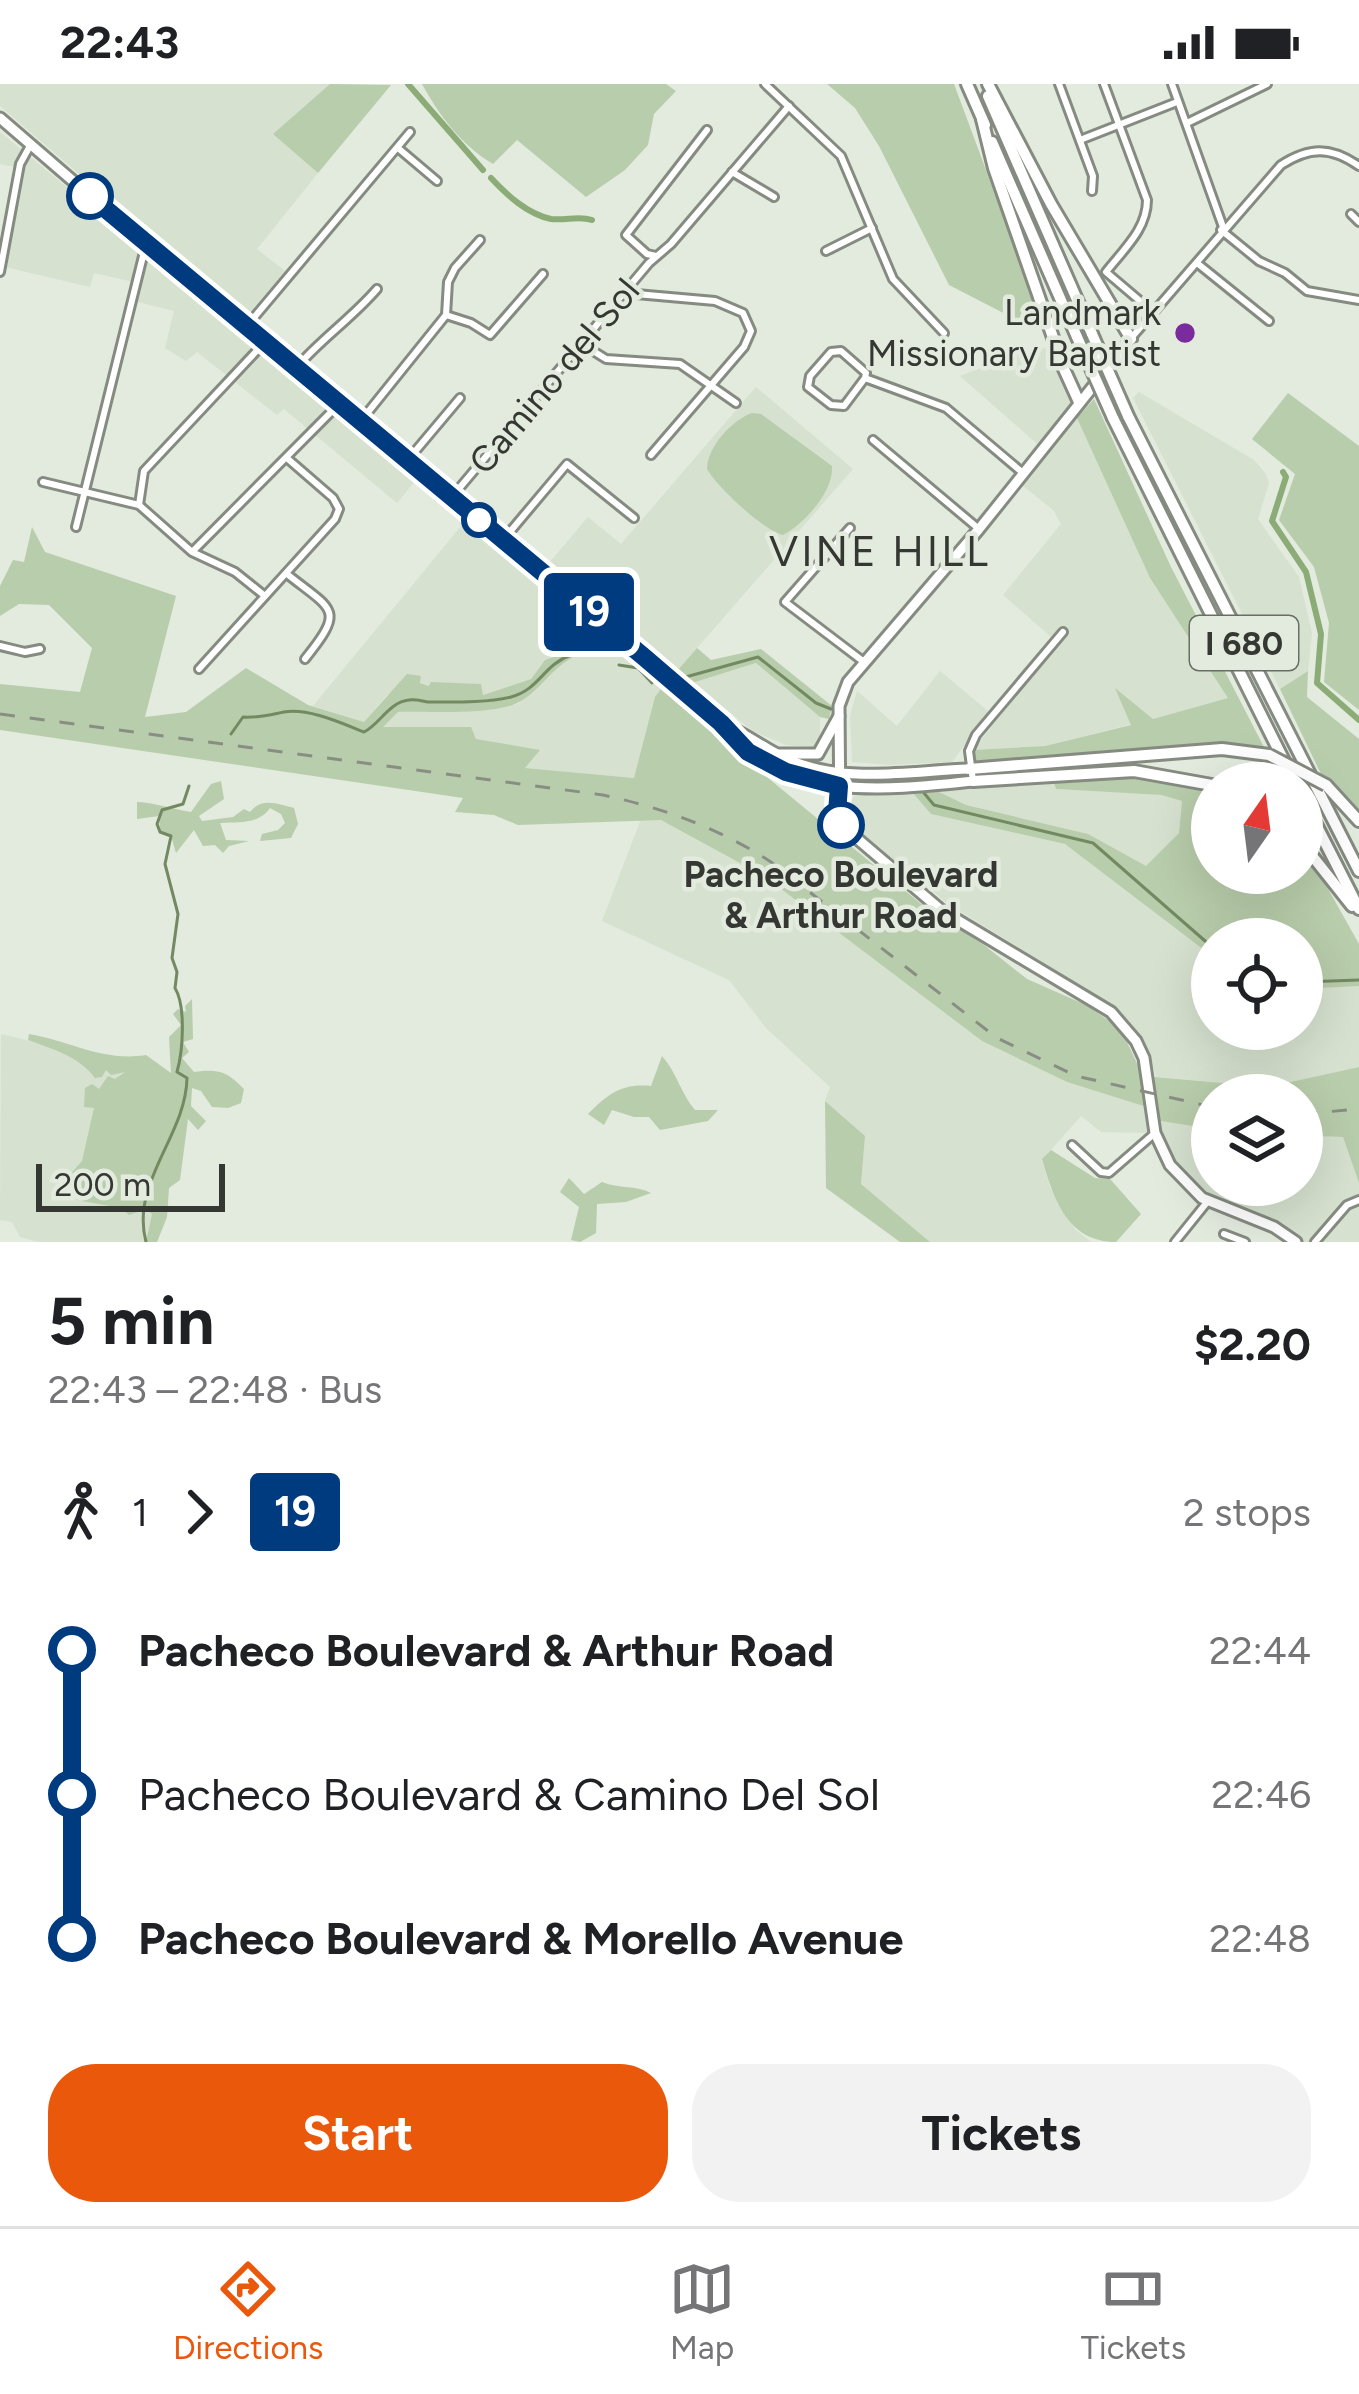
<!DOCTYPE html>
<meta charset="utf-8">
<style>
:root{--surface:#fff;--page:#f2f2f2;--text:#202124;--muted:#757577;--line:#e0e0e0;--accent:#ea580c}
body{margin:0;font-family:Figtree,sans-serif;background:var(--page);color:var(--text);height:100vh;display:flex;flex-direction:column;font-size:45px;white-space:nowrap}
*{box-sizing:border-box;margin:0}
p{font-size:39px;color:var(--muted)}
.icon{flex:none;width:66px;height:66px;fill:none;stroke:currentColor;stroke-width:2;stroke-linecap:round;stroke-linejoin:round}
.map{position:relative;height:1158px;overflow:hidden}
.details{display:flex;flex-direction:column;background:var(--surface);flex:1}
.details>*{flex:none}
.badge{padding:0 24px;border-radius:9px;font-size:42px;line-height:78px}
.needle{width:78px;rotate:14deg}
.tools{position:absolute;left:1191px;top:678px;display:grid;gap:24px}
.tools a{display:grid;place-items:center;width:132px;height:132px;border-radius:50%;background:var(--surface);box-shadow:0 12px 48px #0002;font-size:60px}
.scale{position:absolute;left:36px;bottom:30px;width:189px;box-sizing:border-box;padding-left:12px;border:6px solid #343732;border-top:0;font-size:33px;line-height:42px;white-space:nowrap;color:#343732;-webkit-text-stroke:9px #e3eade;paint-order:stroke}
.map>.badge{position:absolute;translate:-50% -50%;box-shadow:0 0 0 6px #fff}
.legs{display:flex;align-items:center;gap:18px;height:132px;padding:0 48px;font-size:39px}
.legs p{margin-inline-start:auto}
.headline{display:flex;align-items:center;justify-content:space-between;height:204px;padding:0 48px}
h1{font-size:66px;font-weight:700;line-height:90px}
.action{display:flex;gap:24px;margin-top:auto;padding:24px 48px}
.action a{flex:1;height:138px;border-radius:48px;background:var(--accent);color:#fff;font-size:48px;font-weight:700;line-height:138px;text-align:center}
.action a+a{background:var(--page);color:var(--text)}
ul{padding:0 48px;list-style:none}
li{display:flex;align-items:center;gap:42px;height:144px;font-size:45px}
li i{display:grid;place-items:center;width:18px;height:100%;margin:0 15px;background:currentColor}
li i::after{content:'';width:30px;height:30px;margin:-15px;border:9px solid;border-radius:50%;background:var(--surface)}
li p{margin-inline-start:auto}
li:first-child i{background:linear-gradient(#0000 50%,currentColor 0)}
li:last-child i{background:linear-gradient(currentColor 50%,#0000 0)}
.status{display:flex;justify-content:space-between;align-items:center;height:84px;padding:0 60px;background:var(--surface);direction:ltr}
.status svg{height:33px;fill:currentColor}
.tabs{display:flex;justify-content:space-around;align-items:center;height:168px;border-top:3px solid var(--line);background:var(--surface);font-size:33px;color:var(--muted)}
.tabs a{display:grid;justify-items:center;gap:6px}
.tabs .active{color:var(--accent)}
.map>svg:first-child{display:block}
.built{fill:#d6e1cf}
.green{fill:#b8cdab}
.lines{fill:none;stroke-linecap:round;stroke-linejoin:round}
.stream{stroke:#728962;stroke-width:3}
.canal{stroke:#8cac77;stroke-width:6}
.minor-casing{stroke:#858b81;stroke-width:12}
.major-casing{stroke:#858b81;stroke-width:15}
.highway-casing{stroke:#858b81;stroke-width:16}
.minor{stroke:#fff;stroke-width:6}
.major{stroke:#fff;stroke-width:9}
.highway{stroke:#fff;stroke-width:10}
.rail{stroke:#898e85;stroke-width:3;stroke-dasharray:15 15;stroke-linecap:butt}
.highway-bridge-casing{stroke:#858b81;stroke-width:16;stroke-linecap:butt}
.highway-bridge{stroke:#fff;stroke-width:10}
.line-1-casing{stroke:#fff;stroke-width:27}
.line-1{stroke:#003b80;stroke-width:18}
.stop-1-dot{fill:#fff;stroke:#003b80;stroke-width:6}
.poi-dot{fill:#7a2b9c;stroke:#e3eade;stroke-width:4.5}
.labels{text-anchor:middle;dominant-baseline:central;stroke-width:9;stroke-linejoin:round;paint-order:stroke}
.shield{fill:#e3eade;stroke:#686d66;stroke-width:3}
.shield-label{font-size:33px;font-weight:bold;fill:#343732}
.poi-label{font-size:36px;fill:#343732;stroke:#e3eade;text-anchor:end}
.street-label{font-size:36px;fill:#343732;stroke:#e3eade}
.stop-label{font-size:36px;font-weight:bold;fill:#343732;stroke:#e3eade}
.quarter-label{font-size:42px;letter-spacing:3px;fill:#343732;stroke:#e3eade}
</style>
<div class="status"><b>22:43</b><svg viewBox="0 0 49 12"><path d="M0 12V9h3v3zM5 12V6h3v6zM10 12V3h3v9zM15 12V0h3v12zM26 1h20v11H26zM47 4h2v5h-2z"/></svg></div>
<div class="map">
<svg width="1359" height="1158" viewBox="0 0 1359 1158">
<rect width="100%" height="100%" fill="#e3eade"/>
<g class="built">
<path d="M0,0H330L273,50L318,89L257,165L285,187L251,227L246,228L171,169L0,22Z"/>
<path d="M0,48L253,257L415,397L397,419L284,325L277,331L197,268L186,277L165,264L174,227L130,216L134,198L94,189L90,203L1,182L19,84L0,80Z"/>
<path d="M1049,264L1150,494L1229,614L1153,635L1118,607L1132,640L1045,662L973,666L1058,559L1003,511L1061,440L1054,427L1017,397L1042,364L960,292L1029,265Z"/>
<path d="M756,303L853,385L677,587L549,479L588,433L621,460Z"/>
<path d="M1139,308L1254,376L1266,390L1269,399L1258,435L1299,493L1312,549L1308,587L1280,605L1133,314Z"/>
<path d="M466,436L663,602L655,614L635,694L523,684L538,666L382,643L398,628L479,626L518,620L556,583L572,574L571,566L545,576L531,595L482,611L481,600L432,599L430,602L419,598L421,593L387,611L364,638L313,622Z"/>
<path d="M756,579L820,633V655L815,664L786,661L753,647L692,599Z"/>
<path d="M940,587L989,628L952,678L890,681L852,678L850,632L857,607L897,642Z"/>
<path d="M1054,699L1056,705L1161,711L1182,717L1179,749L1146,783L1088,750L966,721L935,706Z"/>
<path d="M912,708L931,730L1065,760L1174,841L1212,872V945H1302V905L1359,902V983L1268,1003L1156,993L1149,966L1113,922L947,819L850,739L846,729L854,712Z"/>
<path d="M641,735L660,736L697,752L764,792L982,957L1067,998L1153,1025L1155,1036L1212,1045V1101H1302V1051L1343,1053L1359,1099V1158H1296L1223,1124L1185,1099L1155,1049L1101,1048L1081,1032L1042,1076L1050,1103L1076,1146L1091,1158H930L861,1100L865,1052L825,1017L830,1003L766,944L729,896L602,837Z"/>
<path d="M1,950L182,993L146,1158H39L20,1153L12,1138L0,1136Z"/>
</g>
<g class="green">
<path d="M330,0L391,1L318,89L273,50Z"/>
<path d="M422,0H666L676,7L654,30L648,61L625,86L586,113L517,56L493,80C461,61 439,31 422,0Z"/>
<path d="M827,0H954L1034,215L1021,238L949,201L879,62L855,24Z"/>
<path d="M1288,309L1359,362V626L1324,598L1329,539L1314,483L1279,436L1295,390L1252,355Z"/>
<path d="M1094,315L1171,483L1265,665L1207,659L977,678L973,674V666L1045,662L1131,641L1115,604L1153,635L1228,614L1150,494L1077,334Z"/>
<path d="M752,329L761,330L832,382C834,407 804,440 783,451C763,446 717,403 707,385C707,363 732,336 752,329Z"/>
<path d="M32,443L45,468L176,512L145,633L186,628L246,584L308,621L364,638L407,590L421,592L420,599L429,602L431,598L481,600L483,611L531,595L545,576L572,566V574C551,585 541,605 521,617C497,632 429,627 398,628L383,643H471L476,655L540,666L525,684L634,694L655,613L663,602L739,670L920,819L984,861L1027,895L1086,921L1108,936L1125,954L1143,992L1268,1003L1359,983V1099L1343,1053L1316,1052L1302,1061V1011H1212V1045L1154,1036L1153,1025L1067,998L982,957L764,792L661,736L518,741L494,731L455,728L463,714L0,646V600L80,608L92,564L49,521L19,520L0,532V502L13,476L24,478Z"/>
<path d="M697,564L711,576L761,565L832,622L829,635L820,633L756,579L692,599L677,587Z"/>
<path d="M1308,587L1307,613L1359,655V737L1322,692L1280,605Z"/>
<path d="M1139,694L1168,696L1212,709V789H1302V771L1318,787L1359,860V902L1302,905V855H1212V872L1065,760L931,730L912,708L935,706L966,721L1088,750L1146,782L1179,749L1182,717L1161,711L1056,705L1054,699Z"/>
<path d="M221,697L224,715L199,732L202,737L233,733L244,725L250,728C262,713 277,720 294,724L298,740L291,754L260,757L262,750L278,746L285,739L281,730L270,724C258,741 238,738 220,739L226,756L249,757L229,762L223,769L215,761L203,762L194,746L176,769L171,752L160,748L159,732L137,735V718C156,719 172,725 191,728L211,700Z"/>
<path d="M192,915L193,955L183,958L189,968L182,974L194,988C219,985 226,987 244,1005L241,1019L228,1024L212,1023L201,1007L192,1004L191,1022L206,1037L198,1046L188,1035L180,1096L169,1104L167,1133L157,1158H146L152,1130L146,1125L129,1131L121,1124L82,1117L81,1107L67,1094L82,1077L94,1024L84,1023L85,1004L92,1000L99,1005L108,992L115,995L125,988L111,991L106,986L102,993L95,994C79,972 54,966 28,956L29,950C70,957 103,978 146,971L171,989L169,953L181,941L173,930L178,925L186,928L185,922Z"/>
<path d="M662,972C677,989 681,1010 695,1026H718L708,1037L660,1046L649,1033H634L612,1026L604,1041L588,1030C608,1010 622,999 651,1002Z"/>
<path d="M825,1017L865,1052L861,1100L930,1158H900L826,1104Z"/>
<path d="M1051,1066L1095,1094L1110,1095L1141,1130L1116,1158C1068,1158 1054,1116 1042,1075Z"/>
<path d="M569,1094L584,1110L602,1098C619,1105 636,1101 651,1109L626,1118L597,1120L596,1149L580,1158L571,1156L579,1123L560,1108Z"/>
</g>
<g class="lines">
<g class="stream">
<path d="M619,581L638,584L652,599"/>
<path d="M682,594L758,573L816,619L831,625"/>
<path d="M231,650L243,633C259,634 269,631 284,628C309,624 341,639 364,648C380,640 389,618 409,616C415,615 422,617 428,618C455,618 486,619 511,613C540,605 543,581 571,571"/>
<path d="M924,709L934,721L1093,759L1212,863"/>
<path d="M1302,898L1359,896"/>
<path d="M146,1158C130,1098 186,1052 187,994L177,988C183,967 186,922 175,904L177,888L172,874L178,830L165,780L171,752L160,748L157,740L162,726L183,720L189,702"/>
</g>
<g class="canal">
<path d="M408,0L483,86"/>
<path d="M491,94C507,111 527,130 551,135C566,137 578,131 592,136"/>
<path d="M1283,388L1286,393L1272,437L1306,488L1321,550L1317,599L1359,636"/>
</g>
<defs>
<g id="minor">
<path d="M765,0L841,72L893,195L944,249"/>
<path d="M1059,0L1093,92L1092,107"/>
<path d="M1104,0L1147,116C1147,145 1124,165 1106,188L1153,228"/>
<path d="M1172,0L1223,143"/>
<path d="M1187,39L1267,0"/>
<path d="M1080,56L1177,18"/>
<path d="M398,64L437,97"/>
<path d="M732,88L774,113"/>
<path d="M1351,130L1359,138"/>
<path d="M1221,146L1259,177L1285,189L1307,207L1359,216"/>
<path d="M826,167L872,144"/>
<path d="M656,172L647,170L626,151L707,46"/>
<path d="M1197,179L1269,237"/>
<path d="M0,188L20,80L31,60"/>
<path d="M625,209L715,217L743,229L751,247L744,263L651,371"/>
<path d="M446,231L471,239L490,251L543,190"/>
<path d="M246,243L410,48"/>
<path d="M1132,253L1281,81C1309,63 1330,62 1359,82"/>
<path d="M582,260L606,275L680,280L736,319"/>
<path d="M296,284C322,254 351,235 377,205"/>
<path d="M865,294L844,322L831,321L808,303L810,292L831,268L841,267L866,289L865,294L946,324L1023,389"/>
<path d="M360,338L446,231L448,198L455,184L480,156"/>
<path d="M873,356L979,445"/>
<path d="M407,377L460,314"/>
<path d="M43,398L139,421L192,468L235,488L265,512"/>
<path d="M451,414L649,179L671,160L789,22"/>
<path d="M139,421L144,387L265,258"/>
<path d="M76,443L146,160"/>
<path d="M850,444L785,518L864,578"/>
<path d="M503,456L567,380L634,434"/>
<path d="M193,467L339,320"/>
<path d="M287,490C333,527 346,524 305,575"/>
<path d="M0,562L25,568L40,565"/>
<path d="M199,585L335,435L339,425L333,414L288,375"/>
<path d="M973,697L969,667L976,651L1063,548"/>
<path d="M1072,1061L1101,1088L1109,1089L1155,1049"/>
<path d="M1224,1150L1245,1158"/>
<path d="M1175,1158L1208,1117"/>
<path d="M1315,1158L1347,1121L1359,1116"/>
</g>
<g id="major">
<path d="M0,34L182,191L721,639C775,720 891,706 973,697"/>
<path d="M1131,255L979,445L848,598L839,622L840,740L941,826L1111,928L1136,957L1144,974L1155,1049L1170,1081L1202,1114L1274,1143L1296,1158"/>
<path d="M722,640C746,649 766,666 789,676C845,700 911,687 969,685"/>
<path d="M779,670H818L839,632"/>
</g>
<g id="highway">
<path d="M967,0L985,41"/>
<path d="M988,0L1051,120L1131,255"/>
<path d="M988,12L1092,250"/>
<path d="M982,35L994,84L1064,285L1079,318"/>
<path d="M992,58L1077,253"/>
<path d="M1128,332L1359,787"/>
<path d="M1113,334L1295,699"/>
<path d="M969,685L1222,665L1269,671"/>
<path d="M973,697L1134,687L1212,701"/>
<path d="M1326,701L1359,737"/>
<path d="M1302,713L1359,825"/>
<path d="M1302,759L1352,822"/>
</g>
</defs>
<use href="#minor" class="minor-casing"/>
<use href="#major" class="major-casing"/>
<use href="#highway" class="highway-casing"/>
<use href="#minor" class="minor"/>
<use href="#major" class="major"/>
<use href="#highway" class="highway"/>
<g class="rail">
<path d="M0,630L603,711C663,724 719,744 771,778L997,954L1076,992L1212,1023"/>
<path d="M1302,1030L1359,1025"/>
</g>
<defs>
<g id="highway-bridge">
<path d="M1092,250L1128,332"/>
<path d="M1077,253L1113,334"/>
<path d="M1269,671L1326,701"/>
</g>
</defs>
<use href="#highway-bridge" class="highway-bridge-casing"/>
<use href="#highway-bridge" class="highway-bridge"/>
</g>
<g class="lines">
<defs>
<path id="line-1" d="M90,112L644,573L721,639L748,668L786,688L839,702L837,729L841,741"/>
</defs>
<use href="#line-1" class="line-1-casing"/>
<use href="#line-1" class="line-1"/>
</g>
<g class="stop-1-dot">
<circle cx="90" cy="112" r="21"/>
<circle cx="479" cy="436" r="15"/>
<circle cx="841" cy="741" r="21"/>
</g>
<circle class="poi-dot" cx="1185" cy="249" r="12"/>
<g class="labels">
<rect class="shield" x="1190" y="532" width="108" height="54" rx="9"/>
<g class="shield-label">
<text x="1244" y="559">I 680</text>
</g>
<g class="poi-label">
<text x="1161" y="228">Landmark<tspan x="1161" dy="41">Missionary Baptist</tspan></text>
</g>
<g class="street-label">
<text transform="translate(554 292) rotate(-50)">Camino del Sol</text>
</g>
<g class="stop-label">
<text x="841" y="790">Pacheco Boulevard<tspan x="841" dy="41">&amp; Arthur Road</tspan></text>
</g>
<g class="quarter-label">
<text x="880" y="467">VINE HILL</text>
</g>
</g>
</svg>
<div class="tools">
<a><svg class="needle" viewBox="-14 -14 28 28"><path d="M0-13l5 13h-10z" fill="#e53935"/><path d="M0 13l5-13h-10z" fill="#757577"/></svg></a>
<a><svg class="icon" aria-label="locate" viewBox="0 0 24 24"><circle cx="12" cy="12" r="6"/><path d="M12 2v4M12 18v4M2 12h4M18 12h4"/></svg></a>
<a><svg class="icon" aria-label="layers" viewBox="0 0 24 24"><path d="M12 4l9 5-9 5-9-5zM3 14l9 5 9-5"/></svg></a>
</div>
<div class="scale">200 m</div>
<b class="badge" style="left:589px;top:528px;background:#003b80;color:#fff">19</b>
</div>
<section class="details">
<div class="headline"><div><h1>5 min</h1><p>22:43 – 22:48 · Bus</p></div><b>$2.20</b></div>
<div class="legs"><svg class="icon" aria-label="walk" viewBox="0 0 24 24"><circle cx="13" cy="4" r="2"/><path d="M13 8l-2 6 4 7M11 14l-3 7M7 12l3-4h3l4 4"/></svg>1<svg class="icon" aria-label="forward" viewBox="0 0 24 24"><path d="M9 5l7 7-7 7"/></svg><b class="badge" style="background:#003b80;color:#fff">19</b><p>2 stops</p></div>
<ul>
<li><i style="color:#003b80"></i><b>Pacheco Boulevard &amp; Arthur Road</b><p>22:44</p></li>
<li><i style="color:#003b80"></i><span>Pacheco Boulevard &amp; Camino Del Sol</span><p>22:46</p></li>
<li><i style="color:#003b80"></i><b>Pacheco Boulevard &amp; Morello Avenue</b><p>22:48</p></li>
</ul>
<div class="action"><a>Start</a><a>Tickets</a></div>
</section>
<nav class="tabs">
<a class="active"><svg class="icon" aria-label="directions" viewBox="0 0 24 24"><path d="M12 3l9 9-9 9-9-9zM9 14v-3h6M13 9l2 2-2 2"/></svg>Directions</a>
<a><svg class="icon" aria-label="map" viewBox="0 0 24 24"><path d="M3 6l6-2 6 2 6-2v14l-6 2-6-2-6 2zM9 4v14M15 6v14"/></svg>Map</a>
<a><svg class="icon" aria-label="tickets" viewBox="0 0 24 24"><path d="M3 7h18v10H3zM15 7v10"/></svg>Tickets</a>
</nav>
